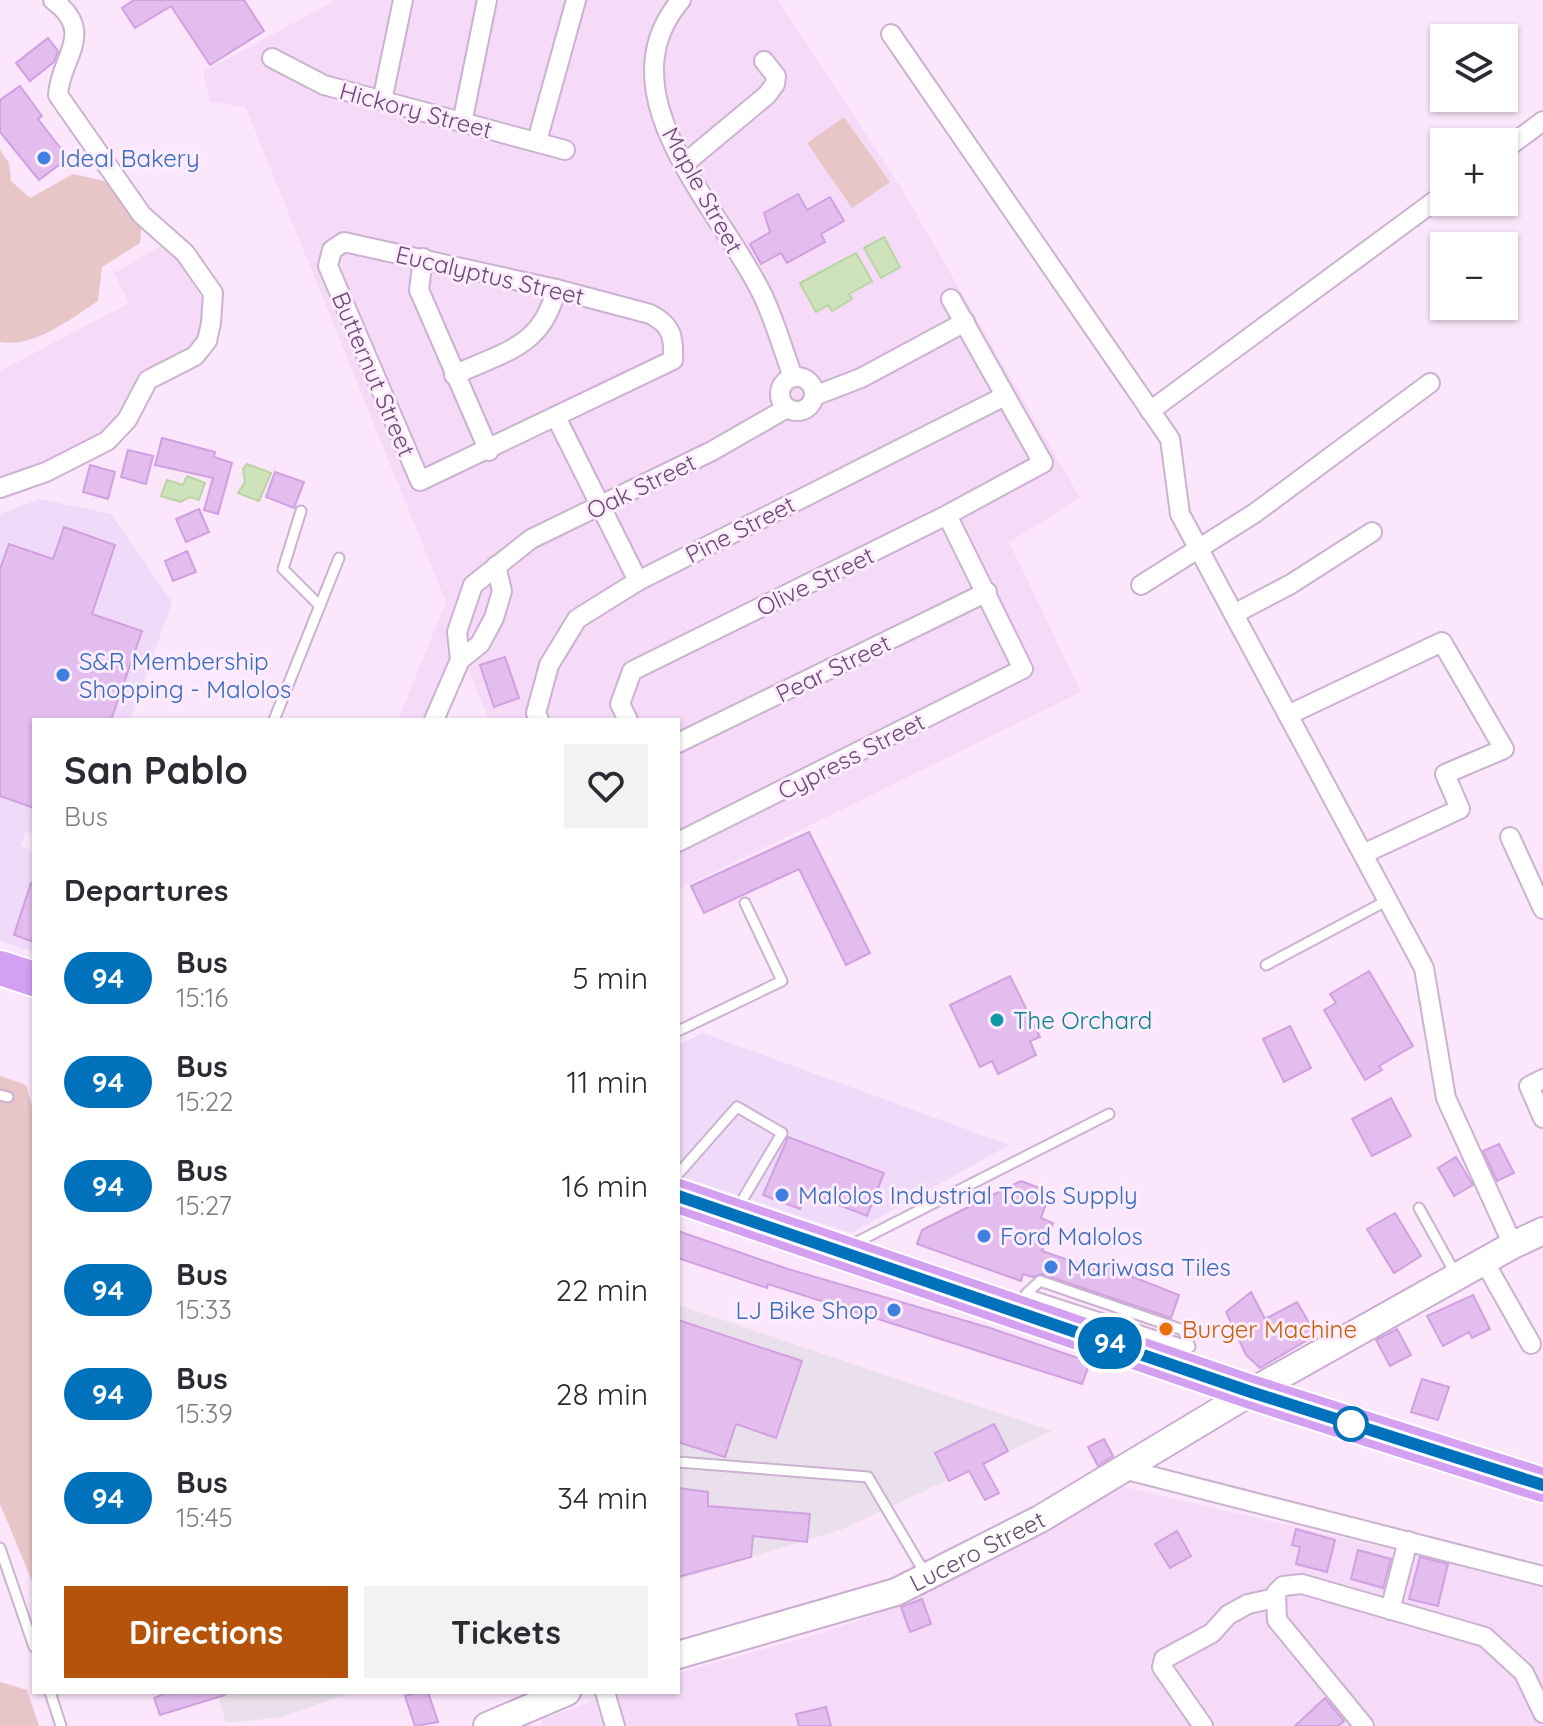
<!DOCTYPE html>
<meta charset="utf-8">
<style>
:root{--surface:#fff;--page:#f2f2f3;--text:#2b2b33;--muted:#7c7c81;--accent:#b45309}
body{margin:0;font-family:Quicksand,sans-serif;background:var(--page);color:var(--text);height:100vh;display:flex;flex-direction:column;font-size:30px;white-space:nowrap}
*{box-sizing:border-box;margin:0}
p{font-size:26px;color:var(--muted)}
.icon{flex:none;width:44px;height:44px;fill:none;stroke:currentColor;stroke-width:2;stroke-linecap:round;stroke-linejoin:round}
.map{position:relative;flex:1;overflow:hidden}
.drawer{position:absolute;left:32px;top:718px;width:648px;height:976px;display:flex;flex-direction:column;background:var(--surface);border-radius:0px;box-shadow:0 2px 6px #0004}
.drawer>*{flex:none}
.badge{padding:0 16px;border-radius:26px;font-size:28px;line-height:52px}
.tools{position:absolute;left:1430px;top:24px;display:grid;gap:16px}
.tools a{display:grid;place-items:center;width:88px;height:88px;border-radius:0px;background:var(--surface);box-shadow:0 2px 6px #0004;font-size:40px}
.map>.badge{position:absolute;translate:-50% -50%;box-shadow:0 0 0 4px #fff}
h2{padding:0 32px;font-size:30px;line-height:72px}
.round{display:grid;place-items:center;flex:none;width:84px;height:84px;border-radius:0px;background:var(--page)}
.overview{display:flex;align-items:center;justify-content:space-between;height:136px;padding:0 32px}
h1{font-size:38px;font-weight:700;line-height:60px}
.primary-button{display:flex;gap:16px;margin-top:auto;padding:16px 32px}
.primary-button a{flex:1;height:92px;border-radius:0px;background:var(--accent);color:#fff;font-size:32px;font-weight:700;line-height:92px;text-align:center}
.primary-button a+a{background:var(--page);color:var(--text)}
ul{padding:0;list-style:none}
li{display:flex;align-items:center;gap:24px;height:104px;padding:0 32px}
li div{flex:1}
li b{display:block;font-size:30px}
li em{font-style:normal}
li .badge{min-width:88px;font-weight:700;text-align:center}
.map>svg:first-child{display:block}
.residential{fill:#f5dbf7}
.commercial{fill:#f0dafa}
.industrial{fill:#eae0eb}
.green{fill:#e8c5c6}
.water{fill:#cee3bb;stroke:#bad4a2;stroke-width:2}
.building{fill:#e2bded;stroke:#d1a0e0;stroke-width:2}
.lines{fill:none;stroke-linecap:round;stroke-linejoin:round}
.lane-casing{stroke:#cbb2d1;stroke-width:13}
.street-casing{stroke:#cbb2d1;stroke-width:22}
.secondary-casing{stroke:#caadd1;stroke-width:30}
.highway-casing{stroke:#fff;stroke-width:38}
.lane{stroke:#fff;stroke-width:9}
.street{stroke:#fff;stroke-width:18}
.secondary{stroke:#fff;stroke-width:26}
.highway{stroke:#d4a0f1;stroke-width:34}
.line-casing{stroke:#fff;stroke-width:18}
.line{stroke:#0072bc;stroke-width:12}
.shop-dot{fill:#3f7fe0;stroke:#feecfe;stroke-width:3}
.culture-dot{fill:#0f9aa8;stroke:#feecfe;stroke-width:3}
.food-dot{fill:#e8710a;stroke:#feecfe;stroke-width:3}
.stop-dot{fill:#fff;stroke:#0072bc;stroke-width:4}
.labels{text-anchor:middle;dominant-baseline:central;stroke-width:6;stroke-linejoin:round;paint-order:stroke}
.street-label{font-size:24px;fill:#684c73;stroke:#feecfe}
.shop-label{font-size:24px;fill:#366cbe;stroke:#feecfe;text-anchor:start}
.culture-label{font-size:24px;fill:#0d838f;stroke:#feecfe;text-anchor:start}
.food-label{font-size:24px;fill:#c56008;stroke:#feecfe;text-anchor:start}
</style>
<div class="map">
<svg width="1543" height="1726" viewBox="0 0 1543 1726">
<rect width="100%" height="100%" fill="#fbe6fb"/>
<g class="residential">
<path d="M336,0H778L903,191L1080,498L1009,542L1081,692L678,890V720H489L468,668L446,720H398L446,602L246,108L210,101L203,72Z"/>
<path d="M168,242L201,297V334L189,352L139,379L117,417L93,443L0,478V371L129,303L114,273Z"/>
<path d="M1120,1486L1543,1585V1726H543L541,1720L617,1692H678V1673L826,1632L898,1606L992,1559Z"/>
</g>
<g class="commercial">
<path d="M40,499L111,514L172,602L130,720H34V834L26,832L21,846L34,851V952L0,941V514Z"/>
<path d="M703,1033L1009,1145L851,1233L678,1175V1045Z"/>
</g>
<g class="industrial">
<path d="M678,1305L1052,1431L843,1529L678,1580Z"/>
<path d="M217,1692H352L282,1717L226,1723Z"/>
</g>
<g class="green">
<path d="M844,117L890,182L852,208L807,143Z"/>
<path d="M0,150L9,163L11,181L30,198L73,174L104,181L142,222L140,243L102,267L98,301C70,319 35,348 0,342Z"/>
<path d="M0,1076L26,1085L34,1112V1586L0,1504Z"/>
<path d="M0,1682L27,1690L39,1726H0Z"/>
</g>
<g class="water">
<path d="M884,237L900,267L881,278L864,248Z"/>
<path d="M856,253L872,281L849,294L852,299L832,311L828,305L816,312L800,283Z"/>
<path d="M247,464L271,473L259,501L238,493L245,482L243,469Z"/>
<path d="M187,476L205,483L199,500L190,497L180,502L161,496L167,480L183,485Z"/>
</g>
<g class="building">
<path d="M134,0H244L264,31L210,65L171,6L135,28L122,8Z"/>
<path d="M48,38L58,51L54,62L30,81L16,63Z"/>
<path d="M20,86L42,116L38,119L68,158L39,180L0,132V100Z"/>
<path d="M798,194L807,210L830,197L844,221L821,234L825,242L787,263L781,253L761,264L750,244L770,232L764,213Z"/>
<path d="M162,438L215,452L214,457L232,463L218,514L204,510L213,478L155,465Z"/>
<path d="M128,450L153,456L146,484L121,477Z"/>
<path d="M90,465L115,472L108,499L83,492Z"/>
<path d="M275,472L304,482L294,508L266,497Z"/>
<path d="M199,509L209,532L186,542L176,519Z"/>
<path d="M64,527L115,545L92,614L142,631L111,720H34V808L0,796V569L9,544L53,559Z"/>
<path d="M187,551L196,572L173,581L165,561Z"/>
<path d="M505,657L519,698L494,707L480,665Z"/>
<path d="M809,832L870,953L846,965L799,869L704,913L691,886Z"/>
<path d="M31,883H34V942L14,935Z"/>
<path d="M1369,971L1413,1046L1379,1066L1382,1070L1365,1080L1324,1010L1336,1003L1330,994Z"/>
<path d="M1010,976L1040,1037L1030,1041L1036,1055L998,1074L992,1061L980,1067L950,1005Z"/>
<path d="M1290,1026L1311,1068L1284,1082L1263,1039Z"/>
<path d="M1391,1098L1411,1136L1372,1156L1352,1119Z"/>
<path d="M788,1137L884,1173L867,1216L806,1192L800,1209L763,1195Z"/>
<path d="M1499,1144L1514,1173L1497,1181L1483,1151Z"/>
<path d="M1456,1157L1473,1185L1454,1196L1438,1168Z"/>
<path d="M1021,1181L1050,1192L1041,1218L1053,1223L1042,1251L1106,1273L1108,1267L1179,1295L1171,1318L1042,1274L1033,1277L1023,1274L1021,1281L917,1244L922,1230Z"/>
<path d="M1395,1213L1421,1256L1394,1273L1367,1229Z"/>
<path d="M678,1231L788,1269L990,1328L1090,1362L1082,1384L768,1284L767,1288L678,1258Z"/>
<path d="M1251,1292L1265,1319L1297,1302L1316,1335L1260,1368L1246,1355L1226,1312Z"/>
<path d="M1473,1295L1490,1329L1472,1338L1469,1332L1443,1346L1427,1316Z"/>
<path d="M678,1320L802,1361L776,1438L736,1424L725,1457L678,1442Z"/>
<path d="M1397,1329L1411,1355L1390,1366L1376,1340Z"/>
<path d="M1422,1379L1449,1387L1438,1420L1411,1412Z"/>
<path d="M994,1424L1008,1451L983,1464L999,1493L985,1500L969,1471L949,1481L935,1453Z"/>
<path d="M1104,1439L1113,1456L1098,1466L1088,1447Z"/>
<path d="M678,1488L708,1492V1506L810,1514L807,1542L753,1536L751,1557L678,1577Z"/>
<path d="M1296,1529L1335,1540L1327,1572L1296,1564L1300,1547L1292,1545Z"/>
<path d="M1177,1531L1191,1556L1170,1568L1155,1544Z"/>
<path d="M1358,1550L1391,1559L1383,1588L1351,1579Z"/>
<path d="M1420,1557L1448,1564L1438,1606L1409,1599Z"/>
<path d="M922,1599L931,1624L910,1632L901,1607Z"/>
<path d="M161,1692H225V1695L160,1715L154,1698L162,1695Z"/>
<path d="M419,1692H428L438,1722L415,1726L405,1696Z"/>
<path d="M1325,1698L1344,1721L1338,1726H1295Z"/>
<path d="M826,1707L831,1726H799L796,1714Z"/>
</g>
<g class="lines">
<defs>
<g id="lane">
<path d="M301,511L283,569L320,606"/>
<path d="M274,720L339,558"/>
<path d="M1266,965L1388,900"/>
<path d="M678,1031L782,981L745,903"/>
<path d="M0,1095L8,1097"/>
<path d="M678,1174L737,1107L782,1133L737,1209"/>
<path d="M1419,1208L1455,1273"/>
<path d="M849,1246L1109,1114"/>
<path d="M1040,1281L1183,1330L1190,1347L1026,1294Z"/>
<path d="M678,1462L868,1477L926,1575"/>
<path d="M0,1548L34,1647"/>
<path d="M50,1692L61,1726"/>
</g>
<g id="street">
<path d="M681,0C600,95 723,210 763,296C775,321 783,350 793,377"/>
<path d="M891,34L1170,439L1180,514L1424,968L1446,1098L1513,1245"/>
<path d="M272,58L324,85L565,150"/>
<path d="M382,101L403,0"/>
<path d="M462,123L487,0"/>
<path d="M537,141L576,0"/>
<path d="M1504,150L1543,121"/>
<path d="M684,164L767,95L775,84L776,76L764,61"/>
<path d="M344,242L556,289L650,314C672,325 674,337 673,360L420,481L328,266L332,250Z"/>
<path d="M423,258L419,290L489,451"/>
<path d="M454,375C503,352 543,347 556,289"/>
<circle cx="797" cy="394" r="17"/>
<path d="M814,396L861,378L965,322"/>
<path d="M1150,411L1444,194"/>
<path d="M556,417L638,581"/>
<path d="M0,488L46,472L107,441L127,420L148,380L195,356L207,341L211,323L213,293L185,253L142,215L58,95C60,57 97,33 53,0"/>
<path d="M1141,585L1255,513L1430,383"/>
<path d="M1234,614L1291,584L1372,532"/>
<path d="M460,660L457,632L473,585L531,539L712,451L787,408"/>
<path d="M1288,715L1442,642L1504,749L1445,774L1460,809L1363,854"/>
<path d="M434,720L460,660L480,644L494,618L502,591L496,566"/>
<path d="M539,720L536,713L549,665L577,619L638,581L1005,396"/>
<path d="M628,720L620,704L632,671L947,515L1043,463L951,299"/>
<path d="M678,743L987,592"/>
<path d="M1510,837L1543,909"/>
<path d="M678,842L1023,669L947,515"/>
<path d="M1543,1079L1529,1086L1543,1118"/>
<path d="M1484,1261L1531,1344"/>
<path d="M1127,1470L1543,1576"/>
<path d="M1390,1610L1408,1541"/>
<path d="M605,1692L615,1726"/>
<path d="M1203,1726L1162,1667L1164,1659L1212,1633L1228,1615L1248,1604L1275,1598"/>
<path d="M1364,1726L1277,1620L1276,1593L1283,1586L1302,1584L1485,1637L1524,1673L1543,1713"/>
</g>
<g id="secondary">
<path id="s1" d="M678,1655L896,1592L1040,1519L1251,1392L1513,1245L1543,1231"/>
<path d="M487,1726L567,1692"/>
</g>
<g id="highway">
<path d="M0,968L34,979"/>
<path d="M678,1196L1251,1392L1543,1485"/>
</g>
</defs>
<use href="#lane" class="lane-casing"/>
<use href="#street" class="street-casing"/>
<use href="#secondary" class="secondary-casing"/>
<use href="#highway" class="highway-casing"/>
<use href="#lane" class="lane"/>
<use href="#street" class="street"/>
<use href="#secondary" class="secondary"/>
<use href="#highway" class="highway"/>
</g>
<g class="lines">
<defs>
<path id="line" d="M678,1196L1251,1392L1543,1485"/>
</defs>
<use href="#line" class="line-casing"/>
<use href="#line" class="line"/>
</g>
<g class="shop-dot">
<circle cx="44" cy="158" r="8"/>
<circle cx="63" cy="675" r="8"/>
<circle cx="782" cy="1195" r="8"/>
<circle cx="984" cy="1236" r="8"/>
<circle cx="1051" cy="1267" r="8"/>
<circle cx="894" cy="1310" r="8"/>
</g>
<circle class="culture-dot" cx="997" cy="1020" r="8"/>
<circle class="food-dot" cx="1166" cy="1329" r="8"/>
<circle class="stop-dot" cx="1351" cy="1424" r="16"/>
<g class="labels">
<g class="street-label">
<text transform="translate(416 110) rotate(15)">Hickory Street</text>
<text transform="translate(703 190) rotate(61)">Maple Street</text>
<text transform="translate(490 275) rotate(13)">Eucalyptus Street</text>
<text transform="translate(374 374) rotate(67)">Butternut Street</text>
<text transform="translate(641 486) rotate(-26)">Oak Street</text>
<text transform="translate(740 529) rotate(-27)">Pine Street</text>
<text transform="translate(815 581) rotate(-26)">Olive Street</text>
<text transform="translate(833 668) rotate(-26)">Pear Street</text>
<text transform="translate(851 756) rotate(-27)">Cypress Street</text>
<text stroke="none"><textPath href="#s1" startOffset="318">Lucero Street</textPath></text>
</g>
<g class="shop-label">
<text x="60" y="158">Ideal Bakery</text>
<text x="79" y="661">S&amp;R Membership<tspan x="79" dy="28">Shopping - Malolos</tspan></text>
<text x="798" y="1195">Malolos Industrial Tools Supply</text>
<text x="1000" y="1236">Ford Malolos</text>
<text x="1067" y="1267">Mariwasa Tiles</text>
<text x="878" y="1310" text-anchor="end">LJ Bike Shop</text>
</g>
<g class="culture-label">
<text x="1013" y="1020">The Orchard</text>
</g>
<g class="food-label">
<text x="1182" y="1329">Burger Machine</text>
</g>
</g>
</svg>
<div class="tools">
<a><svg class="icon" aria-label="layers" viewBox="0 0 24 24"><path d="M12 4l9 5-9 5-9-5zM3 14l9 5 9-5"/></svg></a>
<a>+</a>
<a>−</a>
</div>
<b class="badge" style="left:1110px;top:1343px;background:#0072bc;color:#fff">94</b>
<section class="drawer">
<div class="overview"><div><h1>San Pablo</h1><p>Bus</p></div><a class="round"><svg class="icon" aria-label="heart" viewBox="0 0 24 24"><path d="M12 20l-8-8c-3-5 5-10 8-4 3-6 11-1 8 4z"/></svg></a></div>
<h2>Departures</h2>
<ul>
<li><span class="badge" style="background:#0072bc;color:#fff">94</span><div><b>Bus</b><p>15:16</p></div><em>5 min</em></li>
<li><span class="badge" style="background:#0072bc;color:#fff">94</span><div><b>Bus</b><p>15:22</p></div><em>11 min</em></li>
<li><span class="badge" style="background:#0072bc;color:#fff">94</span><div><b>Bus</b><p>15:27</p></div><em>16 min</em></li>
<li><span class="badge" style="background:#0072bc;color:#fff">94</span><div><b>Bus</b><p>15:33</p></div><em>22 min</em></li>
<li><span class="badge" style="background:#0072bc;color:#fff">94</span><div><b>Bus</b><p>15:39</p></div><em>28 min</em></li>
<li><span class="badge" style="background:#0072bc;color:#fff">94</span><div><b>Bus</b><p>15:45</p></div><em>34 min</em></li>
</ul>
<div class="primary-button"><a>Directions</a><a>Tickets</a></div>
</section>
</div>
